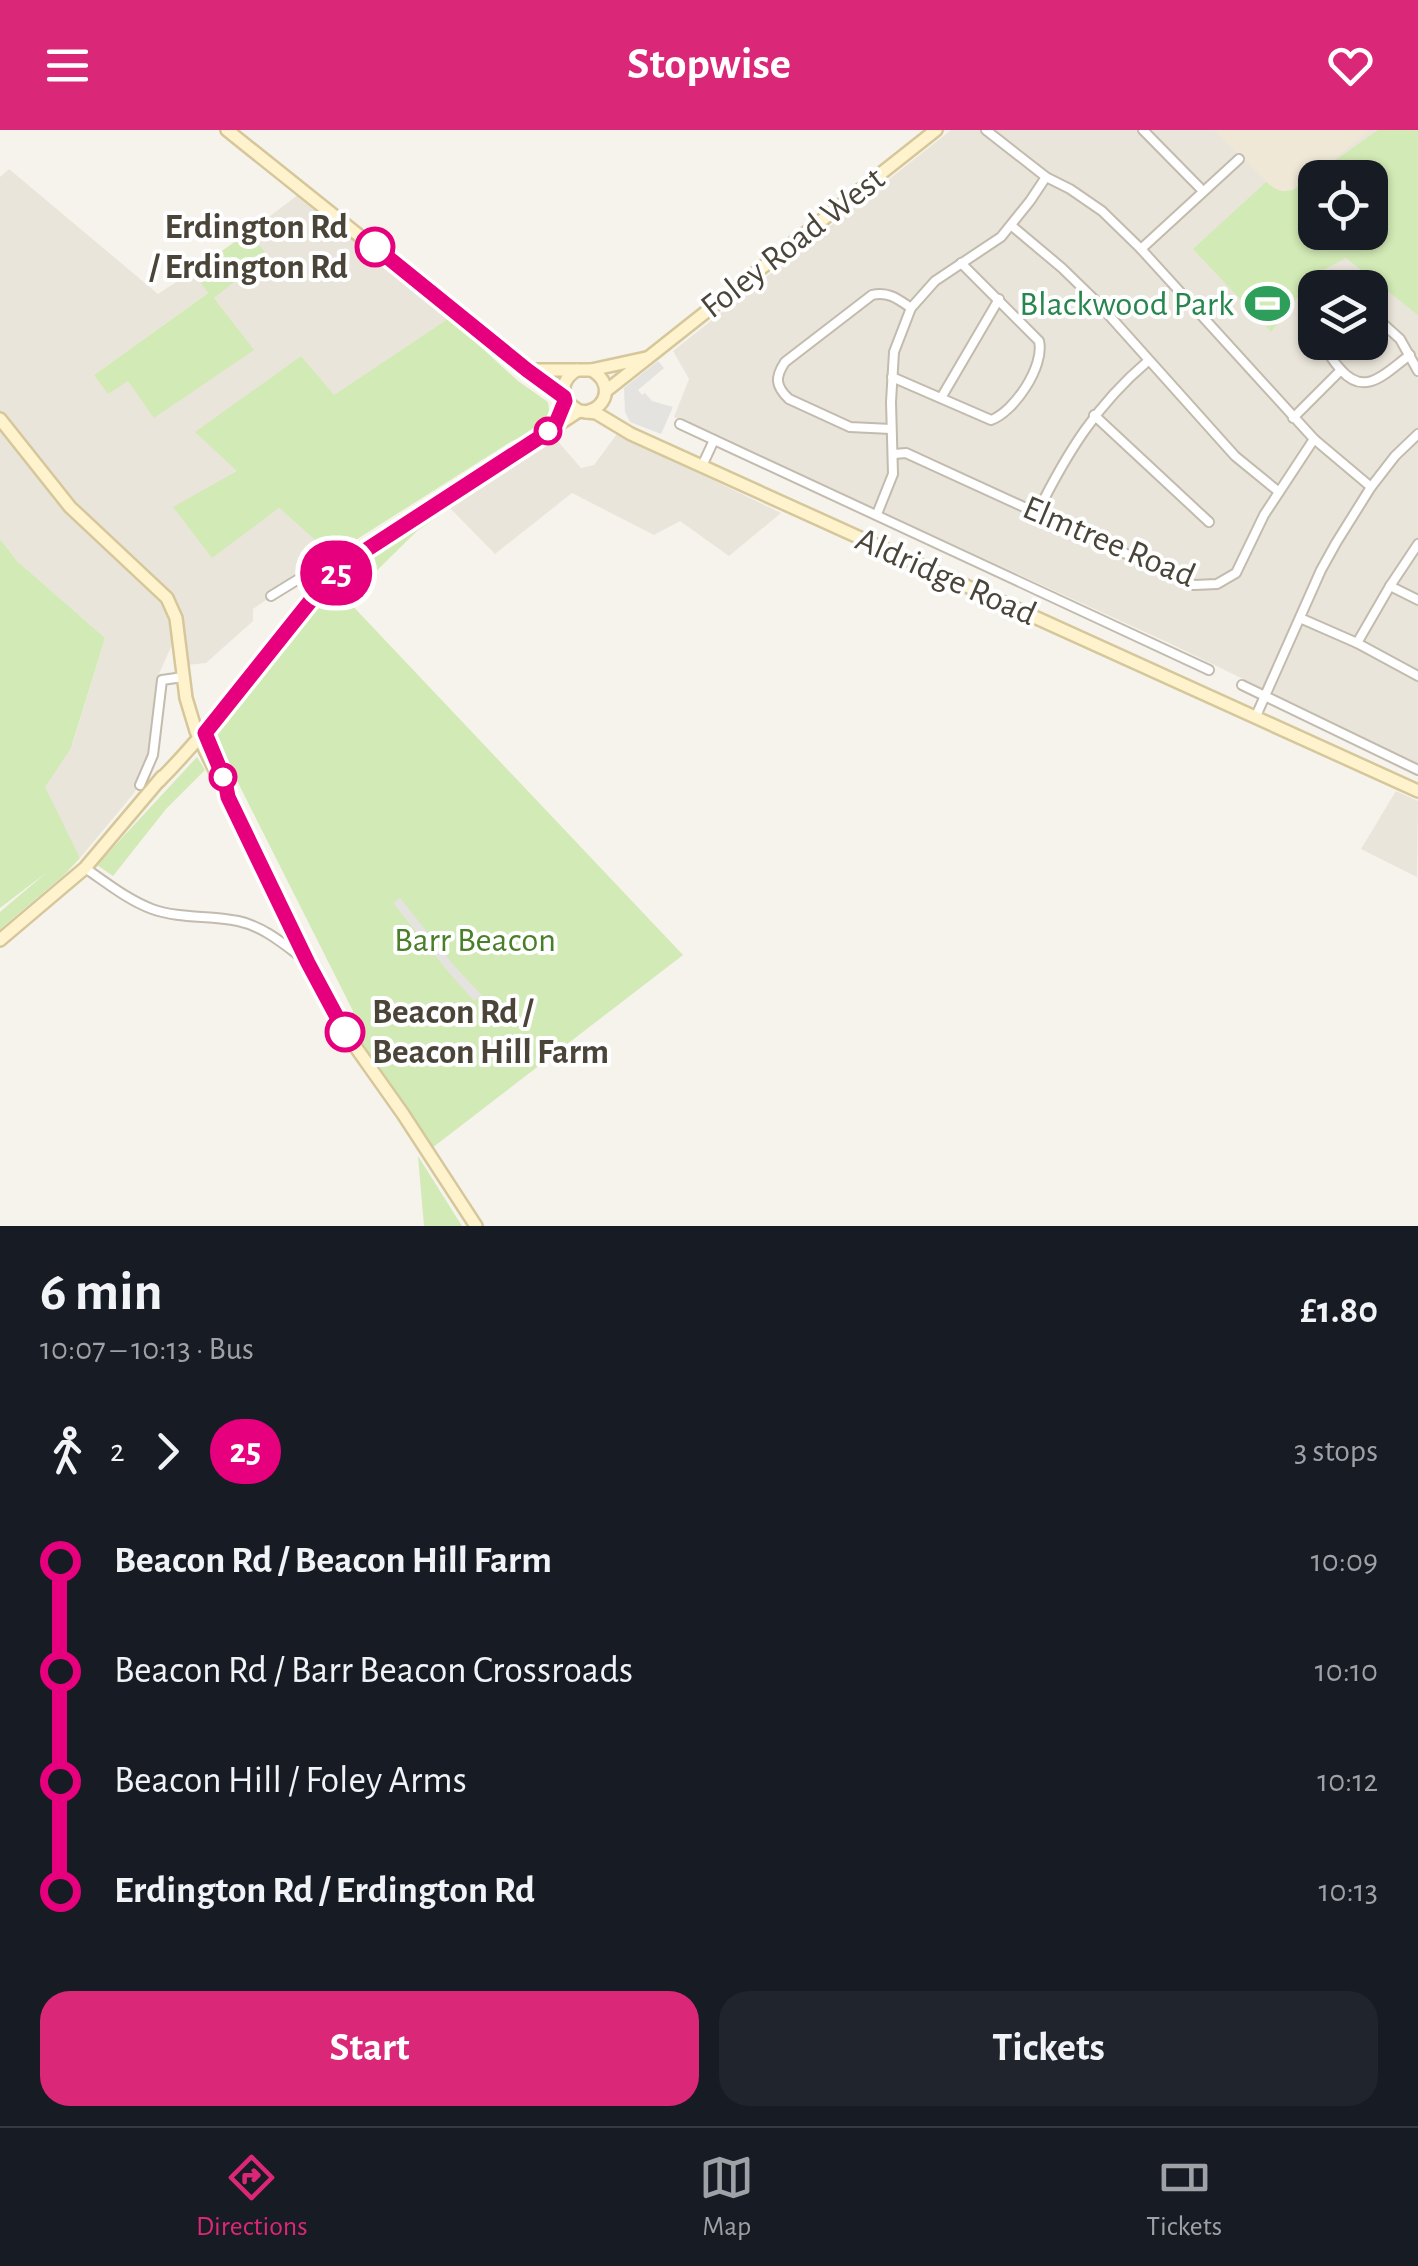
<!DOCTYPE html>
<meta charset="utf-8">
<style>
:root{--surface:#171b24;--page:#20242c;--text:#f1f3f6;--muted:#9ea1a6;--line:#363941;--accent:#db2777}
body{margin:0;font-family:"Alegreya Sans",sans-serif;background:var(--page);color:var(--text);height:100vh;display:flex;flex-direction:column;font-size:38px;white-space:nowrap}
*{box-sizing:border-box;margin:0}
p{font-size:32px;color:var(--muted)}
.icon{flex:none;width:55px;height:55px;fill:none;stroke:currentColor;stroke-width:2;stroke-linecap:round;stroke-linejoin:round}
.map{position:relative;height:1096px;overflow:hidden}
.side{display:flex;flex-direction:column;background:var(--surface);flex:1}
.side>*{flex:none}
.badge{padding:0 20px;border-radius:32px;font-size:35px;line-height:65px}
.buttons{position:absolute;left:1298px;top:30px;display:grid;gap:20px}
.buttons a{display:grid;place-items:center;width:90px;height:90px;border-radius:20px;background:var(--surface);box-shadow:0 2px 8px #0004;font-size:50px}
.map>.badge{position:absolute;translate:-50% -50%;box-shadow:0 0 0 5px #fff}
.legs{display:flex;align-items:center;gap:15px;height:110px;padding:0 40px;font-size:32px}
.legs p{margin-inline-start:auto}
.head{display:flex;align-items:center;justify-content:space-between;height:170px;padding:0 40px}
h1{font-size:55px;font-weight:700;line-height:75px}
.button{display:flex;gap:20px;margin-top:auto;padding:20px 40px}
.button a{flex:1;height:115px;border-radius:30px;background:var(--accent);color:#fff;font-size:40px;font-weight:700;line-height:115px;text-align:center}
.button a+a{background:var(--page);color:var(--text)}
ul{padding:0 40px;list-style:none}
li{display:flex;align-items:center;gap:35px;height:110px;font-size:38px}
li i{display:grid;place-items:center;width:15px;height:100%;margin:0 12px;background:currentColor}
li i::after{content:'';width:25px;height:25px;margin:-12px;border:8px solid;border-radius:50%;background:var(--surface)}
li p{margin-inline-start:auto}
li:first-child i{background:linear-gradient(#0000 50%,currentColor 0)}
li:last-child i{background:linear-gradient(currentColor 50%,#0000 0)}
header{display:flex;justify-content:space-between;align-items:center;height:130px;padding:0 40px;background:var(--accent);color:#fff;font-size:45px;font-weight:700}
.menu{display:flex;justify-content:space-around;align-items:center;height:140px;border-top:2px solid var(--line);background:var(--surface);font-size:28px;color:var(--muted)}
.menu a{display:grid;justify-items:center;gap:5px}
.menu .selected{color:var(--accent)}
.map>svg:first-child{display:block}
.residential{fill:#eae5da;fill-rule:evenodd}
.education{fill:#efe8d6}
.green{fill:#d2eab5;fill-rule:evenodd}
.parking{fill:#e5e3e0}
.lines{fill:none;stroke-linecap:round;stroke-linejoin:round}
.street-casing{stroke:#c2bbae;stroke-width:12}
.secondary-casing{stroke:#d6c79b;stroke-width:16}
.street{stroke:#fff;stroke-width:8}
.secondary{stroke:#fff3cd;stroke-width:11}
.line-1-casing{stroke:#fff;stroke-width:22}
.line-1{stroke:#e6007e;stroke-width:15}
.stop-1-dot{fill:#fff;stroke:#e6007e;stroke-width:5}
.labels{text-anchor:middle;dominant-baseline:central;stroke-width:8;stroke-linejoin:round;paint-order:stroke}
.stop-label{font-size:35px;font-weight:bold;fill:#4b4439;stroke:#fff;text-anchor:end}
.street-label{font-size:35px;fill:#4b4439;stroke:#fff}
.leisure-label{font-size:35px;fill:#27864d;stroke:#fff;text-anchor:end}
.park-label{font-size:35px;fill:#4a7f2a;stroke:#fff}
</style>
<header><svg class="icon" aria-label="menu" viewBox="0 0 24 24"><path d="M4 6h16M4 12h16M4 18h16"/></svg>Stopwise<svg class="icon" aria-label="heart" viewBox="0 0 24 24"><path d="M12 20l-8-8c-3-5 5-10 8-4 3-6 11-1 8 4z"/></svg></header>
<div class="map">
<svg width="1418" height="1096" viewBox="0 0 1418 1096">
<rect width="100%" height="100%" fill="#f6f3ec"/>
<g class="residential">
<path d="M951,0H1418V634L1169,513L674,287L689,249L673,221ZM1315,48H1370V102H1315ZM1315,158H1370V212H1315Z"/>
<path d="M9,39L158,164L193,141L209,162L94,245L128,251L253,220L214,168L267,126L249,102L299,64L377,126L449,188L333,266L301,226L196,302L238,341L212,427L279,378L332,425L253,479V491L206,533L187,535L183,492L176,472L164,457L99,399L0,281V47Z"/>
<path d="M0,296L161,468L171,491V517L158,546L155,620L134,663L80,728L44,657L72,616L105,508L17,431L0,409Z"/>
<path d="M617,304L781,383L729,426L680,391L654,405L572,363L495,424L450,378L555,308L581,338L594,335Z"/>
<path d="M1396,661L1418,671L1417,747L1361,719Z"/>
</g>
<path class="education" d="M1214,0H1370L1293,60L1284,62L1273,58Z"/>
<g class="green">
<path d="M1378,0H1418V185L1346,128L1316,144L1271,202L1193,119L1266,52C1275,60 1281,63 1293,60ZM1315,48H1370V102H1315Z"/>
<path d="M249,102L268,126L214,168L254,220L154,288L128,251L108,264L94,245L208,163L193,141Z"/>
<path d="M449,188L518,251L548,272L550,286L532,303L512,311L332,425L279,378L212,428L173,377L237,341L195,302L301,226L334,265Z"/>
<path d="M450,378L417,401L347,470L683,825L432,1018L353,900V881L215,607L273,528L332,455L359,432Z"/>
<path d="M0,409L17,431L105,508L71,618L45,657L80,728L64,745L0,799V782L47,742L0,778Z"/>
<path d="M197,627L205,640L166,679L113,746L97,735Z"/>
<path d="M418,1026L462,1096H424Z"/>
</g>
<g class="parking">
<path d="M658,231L664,238L638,260L642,265L645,263L652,271L673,277L661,304L630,292L625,282L624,258Z"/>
<path d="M400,768L456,838L482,865L474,871L450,844L393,773Z"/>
</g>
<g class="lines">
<defs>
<g id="street">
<path d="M986,0L1046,47L1070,59L1102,81L1141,119L1314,309L1371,357"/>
<path d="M1143,0L1203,61"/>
<path d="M1012,96L1062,138L1098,173L1235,326L1279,362"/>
<path d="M1141,119L1239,29"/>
<path d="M1370,182L1400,209L1418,241"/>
<path d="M1323,212C1327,223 1333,231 1341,240C1366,268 1386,242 1410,225"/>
<path d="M892,247L991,290C1014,282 1045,236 1039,211L961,133"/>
<path d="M941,268L999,169"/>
<path d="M1094,285L1209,392"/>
<path d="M1293,288L1341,240"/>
<path d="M680,294L1209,540"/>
<path d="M891,299L850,297L789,269C775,256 775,247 785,232L872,165C888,161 898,169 911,178"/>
<path d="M894,324L906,323L1194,455L1217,454L1236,443L1264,385L1314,309"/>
<path d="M702,336L714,310"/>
<path d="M1037,383C1067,323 1096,275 1148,231"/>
<path d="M877,384L893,344L891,272L894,222L911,178L935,151L1001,107L1030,71L1046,47"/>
<path d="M1390,456L1418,470"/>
<path d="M271,466L331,429L346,433"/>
<path d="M1300,488L1357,513L1418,546"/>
<path d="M1357,513L1390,456L1418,414"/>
<path d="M1242,555L1418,640"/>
<path d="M1256,586L1321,440L1336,413L1371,357L1395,326L1418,304"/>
<path d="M140,655L153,625L162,550L183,547"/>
<path d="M85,738C107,753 128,770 152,779C180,789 209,785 238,791C263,796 285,815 305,830"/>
</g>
<g id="secondary">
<path d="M227,0L527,240L564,267"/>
<path d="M531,240H591L646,228"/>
<path d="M577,240C564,248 562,256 565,271L579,281L596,283L631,304L1418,661"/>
<path d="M606,261L936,0"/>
<path d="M586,282C610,276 612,251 591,240"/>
<path d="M0,289L70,377L167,468L176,488L186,568L196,601L322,860L345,902L403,984L476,1096"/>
<path d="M159,651C227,583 278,500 346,433L579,281"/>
<path d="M0,810L85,738L162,647"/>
</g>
</defs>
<use href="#street" class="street-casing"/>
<use href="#secondary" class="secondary-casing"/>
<use href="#street" class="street"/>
<use href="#secondary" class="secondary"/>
</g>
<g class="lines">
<defs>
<path id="line-1" d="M345,902L308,833L228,667L225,651L205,603L320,459L346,433L554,298L565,271L564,267L527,240L375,117"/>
</defs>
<use href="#line-1" class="line-1-casing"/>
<use href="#line-1" class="line-1"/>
</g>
<defs>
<symbol id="stadium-bare" viewBox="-9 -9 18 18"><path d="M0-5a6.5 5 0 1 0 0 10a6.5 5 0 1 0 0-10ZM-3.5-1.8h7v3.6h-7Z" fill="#2e9e5b" stroke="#fff" stroke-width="2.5" paint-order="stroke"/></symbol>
</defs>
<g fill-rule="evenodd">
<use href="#stadium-bare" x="1236" y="142" width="63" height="63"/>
</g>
<g class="stop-1-dot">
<circle cx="375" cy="117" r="18"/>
<circle cx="548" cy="301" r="12"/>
<circle cx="223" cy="647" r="12"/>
<circle cx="345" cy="902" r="18"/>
</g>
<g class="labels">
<g class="stop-label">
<text x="348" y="97">Erdington Rd<tspan x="348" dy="40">/ Erdington Rd</tspan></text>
<text x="372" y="882" text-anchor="start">Beacon Rd /<tspan x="372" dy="40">Beacon Hill Farm</tspan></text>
</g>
<g class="street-label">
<text transform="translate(793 113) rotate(-38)">Foley Road West</text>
<text transform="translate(1109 412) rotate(23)">Elmtree Road</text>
<text transform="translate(946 447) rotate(24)">Aldridge Road</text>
</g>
<g class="leisure-label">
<text x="1234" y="174">Blackwood Park</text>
</g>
<g class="park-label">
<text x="475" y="810">Barr Beacon</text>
</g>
</g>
</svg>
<div class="buttons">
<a><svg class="icon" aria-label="locate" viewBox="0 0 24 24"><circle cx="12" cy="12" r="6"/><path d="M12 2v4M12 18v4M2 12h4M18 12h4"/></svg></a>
<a><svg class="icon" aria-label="layers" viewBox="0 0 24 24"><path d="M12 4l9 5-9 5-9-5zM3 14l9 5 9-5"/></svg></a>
</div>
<b class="badge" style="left:336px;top:443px;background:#e6007e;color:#fff">25</b>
</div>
<section class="side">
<div class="head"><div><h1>6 min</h1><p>10:07 – 10:13 · Bus</p></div><b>£1.80</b></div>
<div class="legs"><svg class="icon" aria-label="walk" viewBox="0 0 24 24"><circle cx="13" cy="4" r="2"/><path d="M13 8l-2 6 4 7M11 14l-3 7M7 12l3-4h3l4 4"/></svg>2<svg class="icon" aria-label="forward" viewBox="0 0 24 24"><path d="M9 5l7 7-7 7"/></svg><b class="badge" style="background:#e6007e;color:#fff">25</b><p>3 stops</p></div>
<ul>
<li><i style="color:#e6007e"></i><b>Beacon Rd / Beacon Hill Farm</b><p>10:09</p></li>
<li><i style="color:#e6007e"></i><span>Beacon Rd / Barr Beacon Crossroads</span><p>10:10</p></li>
<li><i style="color:#e6007e"></i><span>Beacon Hill / Foley Arms</span><p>10:12</p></li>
<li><i style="color:#e6007e"></i><b>Erdington Rd / Erdington Rd</b><p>10:13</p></li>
</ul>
<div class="button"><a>Start</a><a>Tickets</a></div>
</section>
<nav class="menu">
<a class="selected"><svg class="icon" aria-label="directions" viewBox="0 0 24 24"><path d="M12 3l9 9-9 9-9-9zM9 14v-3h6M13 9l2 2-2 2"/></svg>Directions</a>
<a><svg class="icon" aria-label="map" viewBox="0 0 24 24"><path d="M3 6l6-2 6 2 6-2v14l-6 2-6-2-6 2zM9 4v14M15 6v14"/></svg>Map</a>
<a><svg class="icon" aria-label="tickets" viewBox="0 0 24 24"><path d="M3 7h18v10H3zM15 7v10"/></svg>Tickets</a>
</nav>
